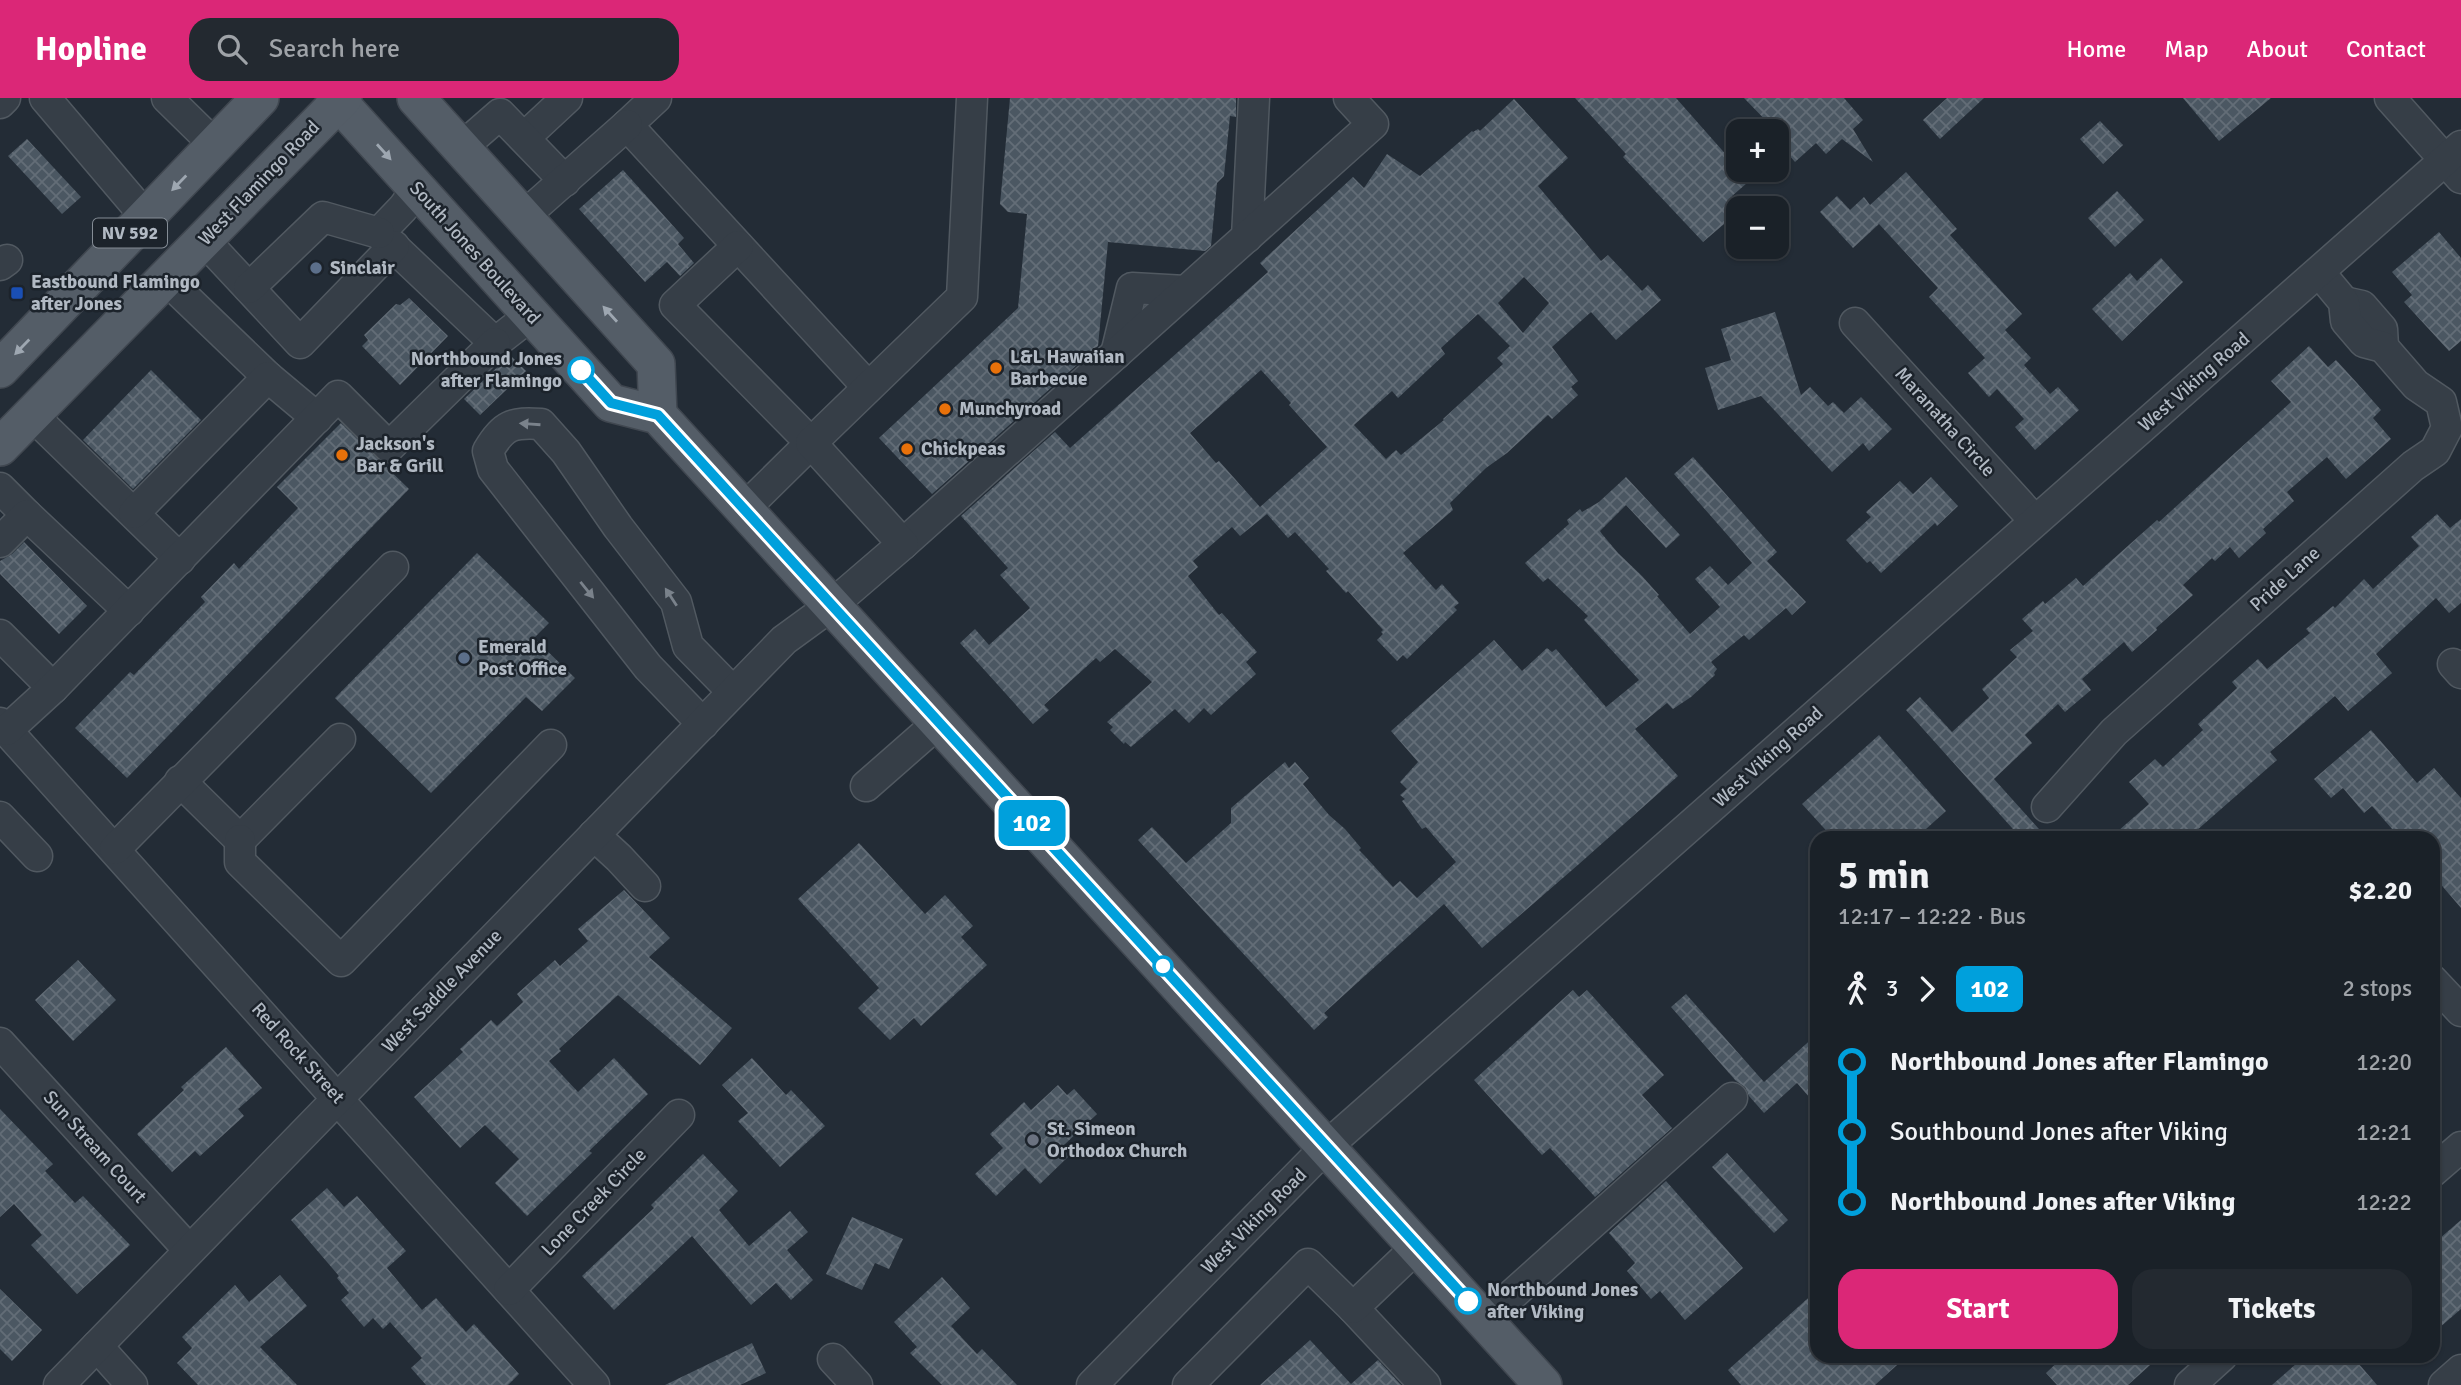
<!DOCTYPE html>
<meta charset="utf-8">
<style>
:root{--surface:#1a2128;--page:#232930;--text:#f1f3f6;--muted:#9fa3a8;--line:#383e45;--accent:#db2777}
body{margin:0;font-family:Signika,sans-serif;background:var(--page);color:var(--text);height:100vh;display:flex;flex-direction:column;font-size:26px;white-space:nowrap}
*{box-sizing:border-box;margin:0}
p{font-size:23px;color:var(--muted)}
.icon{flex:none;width:38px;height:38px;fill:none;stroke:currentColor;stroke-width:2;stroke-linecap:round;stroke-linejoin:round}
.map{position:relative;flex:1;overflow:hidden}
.sheet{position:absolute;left:1810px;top:733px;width:630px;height:532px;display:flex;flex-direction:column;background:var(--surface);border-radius:21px;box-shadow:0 2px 5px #0004,0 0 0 2px var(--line)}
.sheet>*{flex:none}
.badge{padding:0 14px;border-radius:10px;font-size:24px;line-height:46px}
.controls{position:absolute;left:1726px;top:21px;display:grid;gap:14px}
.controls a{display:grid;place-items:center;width:63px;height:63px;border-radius:14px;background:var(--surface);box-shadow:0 2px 5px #0004,0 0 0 2px var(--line);font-size:35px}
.map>.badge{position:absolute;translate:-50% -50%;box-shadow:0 0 0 4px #fff}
.legs{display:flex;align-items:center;gap:10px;height:77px;padding:0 28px;font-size:23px}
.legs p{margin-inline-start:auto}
.summary{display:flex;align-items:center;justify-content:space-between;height:119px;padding:0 28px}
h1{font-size:38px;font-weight:700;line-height:52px}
.primary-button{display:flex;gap:14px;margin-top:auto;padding:14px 28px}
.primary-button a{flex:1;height:80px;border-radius:21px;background:var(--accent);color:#fff;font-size:28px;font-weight:700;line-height:80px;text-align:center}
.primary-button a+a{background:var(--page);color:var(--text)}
ul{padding:0 28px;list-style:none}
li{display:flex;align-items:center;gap:24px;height:70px;font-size:26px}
li i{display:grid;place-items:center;width:10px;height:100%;margin:0 9px;background:currentColor}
li i::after{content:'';width:18px;height:18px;margin:-9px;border:5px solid;border-radius:50%;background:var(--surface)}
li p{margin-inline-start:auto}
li:first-child i{background:linear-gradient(#0000 50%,currentColor 0)}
li:last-child i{background:linear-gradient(currentColor 50%,#0000 0)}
header{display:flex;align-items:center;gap:42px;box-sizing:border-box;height:98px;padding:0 35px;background:var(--accent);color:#fff}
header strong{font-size:33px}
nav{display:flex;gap:38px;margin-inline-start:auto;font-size:24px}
.search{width:490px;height:63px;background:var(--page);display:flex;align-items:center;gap:18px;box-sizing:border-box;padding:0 24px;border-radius:21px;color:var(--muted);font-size:26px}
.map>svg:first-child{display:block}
.building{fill:url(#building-cross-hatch);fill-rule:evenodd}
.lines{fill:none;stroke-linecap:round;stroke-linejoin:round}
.minor-casing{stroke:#515961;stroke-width:33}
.major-casing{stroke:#404750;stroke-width:40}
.minor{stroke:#363e47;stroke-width:30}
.major{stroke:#545d67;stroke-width:37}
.oneway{fill:#9ea7b1}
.oneway2{fill:#7a828b}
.line-1-casing{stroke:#fff;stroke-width:16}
.line-1{stroke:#00a0dc;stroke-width:10}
.service-dot{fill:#5c6f8a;stroke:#1c232b;stroke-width:2.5}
.transit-dot{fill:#1a4fb4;stroke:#1c232b;stroke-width:2.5}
.food-dot{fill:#e8710a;stroke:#1c232b;stroke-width:2.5}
.stop-1-dot{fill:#fff;stroke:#00a0dc;stroke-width:3.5}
.worship-dot{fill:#6b7280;stroke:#1c232b;stroke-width:2.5}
.labels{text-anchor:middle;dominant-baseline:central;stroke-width:5;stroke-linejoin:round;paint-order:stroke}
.shield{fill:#1c232b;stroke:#848c95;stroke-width:2}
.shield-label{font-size:18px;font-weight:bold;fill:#b1b9c3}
.street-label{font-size:19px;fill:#b1b9c3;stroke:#1c232b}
.poi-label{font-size:19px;font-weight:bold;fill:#b1b9c3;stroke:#1c232b;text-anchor:start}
.stop-label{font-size:19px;font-weight:bold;fill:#b1b9c3;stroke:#1c232b;text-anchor:end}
</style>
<header>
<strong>Hopline</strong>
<div class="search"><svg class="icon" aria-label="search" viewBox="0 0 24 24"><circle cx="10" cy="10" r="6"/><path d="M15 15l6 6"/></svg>Search here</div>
<nav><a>Home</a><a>Map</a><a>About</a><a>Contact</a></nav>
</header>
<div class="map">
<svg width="2461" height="1287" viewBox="0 0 2461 1287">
<defs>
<pattern id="building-cross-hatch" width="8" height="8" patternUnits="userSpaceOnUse" patternTransform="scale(1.75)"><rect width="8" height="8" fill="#4b5762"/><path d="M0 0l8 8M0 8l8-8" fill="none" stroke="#636d77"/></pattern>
</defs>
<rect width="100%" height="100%" fill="#232c36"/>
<g class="building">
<path d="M1010,0H1236V19L1230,18L1224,78L1217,85L1211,148L1205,153L1108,144L1098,248L932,396L879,340L1018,210L1027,116L1008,114L1000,106Z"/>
<path d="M1575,0H1676L1729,60L1733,56L1738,62V72H1747L1754,79L1732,98L1743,109L1738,110V114L1703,144L1623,59L1626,56Z"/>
<path d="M1744,0H1844L1863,22L1853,31L1873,64L1842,41L1826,56L1816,45L1795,64L1776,42V33Z"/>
<path d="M1947,0H1984L1940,41L1923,22Z"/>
<path d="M2183,0H2271L2219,43Z"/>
<path d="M1514,1L1568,60L1538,88L1601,163L1608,157L1642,193L1648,187L1661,202L1616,242L1591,214L1552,249L1578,283L1571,289L1578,297L1552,321L1548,317L1507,355L1486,370L1450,405L1453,412L1403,455L1433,489L1436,492L1442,486L1459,505L1454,509L1457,512L1407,561L1403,557L1397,563L1377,542L1383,536L1381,534L1383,532L1348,493L1346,495L1326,473L1329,471L1295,434L1288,440L1267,416L1240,438L1232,429L1193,463L1198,469L1188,478L1219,517L1222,515L1257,554L1246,564L1256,576L1211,617L1204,610L1189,625L1175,611L1131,649L1125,644L1124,646L1110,632L1113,629L1107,624L1152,584L1115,551L1100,564L1096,560L1044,607L1049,612L1033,626L960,545L975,531L989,547L1030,510L1000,477L1008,470L961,418L1055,334L1070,350L1268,174L1260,165L1353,79L1364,90L1387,56L1420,78L1472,33L1473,34L1478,31L1480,33ZM1524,179L1549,205L1523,235L1498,205ZM1478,216L1510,248L1497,260L1503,266L1443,321L1444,322L1401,357L1396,352L1386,361L1354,327L1392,293L1398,300L1445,256L1441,250ZM1261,272L1291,305L1289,307L1327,349L1260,409L1219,363L1216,365L1190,335Z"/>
<path d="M2100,23L2123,47L2103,66L2080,41Z"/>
<path d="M27,41L81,99L62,116L8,58Z"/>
<path d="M623,72L684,140L678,146L694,165L680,178L667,164L645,184L579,111Z"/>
<path d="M1906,74L1957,131L1950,137L2022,216L2005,232L2031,260L2024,267L2050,296L2058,289L2079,312L2035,352L2015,329L2024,321L1997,291L1989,299L1968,275L1985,260L1929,199L1938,190L1879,126L1853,150L1820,114L1837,98L1850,112L1864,99L1870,107Z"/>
<path d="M2117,93L2144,122L2115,149L2088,120Z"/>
<path d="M2439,134L2461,160V243L2449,253L2404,204L2412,197L2392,174Z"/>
<path d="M2161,160L2183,184L2122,243L2092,211L2130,175L2137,183Z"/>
<path d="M409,200L448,238L400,287L362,248L368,242L364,237L396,206L400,207Z"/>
<path d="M1775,214L1801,297L1810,289L1828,308L1833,304L1844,315L1861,299L1892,331L1869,353L1863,345L1832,374L1761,298L1718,312L1705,270L1731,262L1721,231Z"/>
<path d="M2309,248L2328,269L2336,262L2357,285L2381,312L2373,320L2391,341L2346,381L2327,359L2287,394L2294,403L2263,431L2266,435L2239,460L2230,449L2215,463L2212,460L2183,487L2193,497L2156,530L2157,532L2132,554L2124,544L2082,581L2091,592L2065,614L2058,606L2025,637L2032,645L1994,681L2047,740H2021L1906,612L1920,599L1952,634L1989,600L1982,591L2017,559L2010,552L2033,533L2022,521L2043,503L2045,506L2076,480L2083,488L2157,422L2159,424L2291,304L2271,283Z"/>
<path d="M510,257L526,273L480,317L464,301Z"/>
<path d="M151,272L201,322L133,391L83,342Z"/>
<path d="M341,325L409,391L127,680L75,630L130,574L134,577L205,504L201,499L234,465L239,471L298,410L277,389Z"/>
<path d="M1693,359L1777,454L1767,463L1806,504L1792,517L1786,510L1749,542L1744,537L1711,564L1717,571L1714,575L1715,577L1691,599L1673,611L1667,605L1635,631L1678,678L1579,766L1482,850L1444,806L1324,915L1328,919L1314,932L1138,742L1152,729L1186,765L1231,725V710L1285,664L1289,670L1295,664L1309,680L1303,686L1329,717L1345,731L1361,750L1359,752L1364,757L1393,789L1400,783L1417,800L1456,764L1426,729L1422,731L1402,703L1405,701L1400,697L1407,691L1400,684L1418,664L1391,633L1494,542L1522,573L1547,550L1552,554L1556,551L1606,609L1639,582L1584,522L1588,518L1548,480L1543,484L1525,465L1569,426L1567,422L1580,411L1582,414L1599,404L1626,379L1680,437L1666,450L1626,407L1600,433L1602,436L1618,455L1642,478L1659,497L1657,498L1690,536L1720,509L1695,481L1710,468L1728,487L1752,465L1674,376Z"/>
<path d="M1931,379L1958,408L1937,428L1935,425L1881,475L1870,463L1867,465L1846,442L1871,419L1866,414L1900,383L1913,396Z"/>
<path d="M2437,416L2450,430L2461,421V505L2449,515L2436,500L2376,556L2392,575L2348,613L2335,598L2270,654L2277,662L2188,740H2110L2149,706L2129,684L2155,661L2163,669L2203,632L2198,626L2237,590L2232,584L2258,561L2267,571L2310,535L2306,531L2333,508L2335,510L2364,481L2373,491L2419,448L2411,439Z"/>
<path d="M24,444L87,508L59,536L0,476V463L12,456Z"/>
<path d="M477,455L549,525L534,540L575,580L542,613L526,599L431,695L335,600Z"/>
<path d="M2371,632L2417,685L2434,670L2461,700V810L2432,776V740H2400L2372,708L2364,715L2343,690L2331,700L2314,681Z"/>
<path d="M1879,637L1946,713L1916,740H1833L1802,706Z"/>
<path d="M859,745L925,816L945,797L973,828L961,839L987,867L921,928L914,920L890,942L858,910L879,890L798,801Z"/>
<path d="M624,792L670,840L649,859L732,930L700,967L618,897L559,951L561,953L549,963L578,994L614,960L648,996L589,1053L592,1055L527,1118L495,1085L519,1061L485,1027L460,1050L414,999L463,954L460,951L491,922L497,928L523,904L517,896L555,862L560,868L588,843L578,831Z"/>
<path d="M78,862L116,902L73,943L35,902Z"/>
<path d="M1573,892L1579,899L1587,892L1664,977L1642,997L1672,1030L1595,1099L1550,1050L1542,1057L1474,982Z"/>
<path d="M1686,896L1764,984L1816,937V1007L1797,985L1764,1015L1749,998L1745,989L1736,983L1671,909Z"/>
<path d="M226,949L262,990L238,1011L244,1018L200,1058L195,1053L172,1074L137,1036L184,992L181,989Z"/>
<path d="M752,960L786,997L791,992L825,1028L780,1069L738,1023L748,1015L722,987Z"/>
<path d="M1058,987L1067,997L1074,991L1097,1016L1064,1047L1072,1055L1040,1086L1025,1070L996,1098L975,1076L1003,1050L990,1036L1024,1004L1031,1012Z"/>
<path d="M0,1011L53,1066L45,1073L75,1105L83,1098L130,1147L77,1196L31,1147L42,1137L14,1106L0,1119Z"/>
<path d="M1727,1055L1788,1122L1774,1135L1712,1069Z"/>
<path d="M703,1056L738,1093L719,1112L749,1148L790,1113L808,1134L787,1152L813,1182L791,1202L776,1185L751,1207L692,1138L614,1212L582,1178L654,1110L651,1107Z"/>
<path d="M1666,1083L1743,1170L1685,1222L1660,1193L1651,1201L1627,1173L1635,1165L1609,1135Z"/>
<path d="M327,1090L344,1109L357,1098L406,1153L387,1170L422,1212L436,1200L466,1234L474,1226L519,1276L508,1287H426L411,1270L422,1260L390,1224L383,1231L373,1220L364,1229L341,1202L349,1195L337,1180L339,1178L291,1122Z"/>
<path d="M852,1119L903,1141L889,1171L875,1165L862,1192L826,1176Z"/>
<path d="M2461,1122V1211L2432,1236V1147Z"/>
<path d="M280,1177L307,1208L260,1249L297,1287H198L177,1265L192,1250L182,1239L235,1187L249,1204Z"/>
<path d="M942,1179L970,1210L951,1228L977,1256L982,1251L1017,1287H942L910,1255L917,1249L894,1224Z"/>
<path d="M0,1191L42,1232L12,1263L0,1251Z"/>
<path d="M1816,1193V1258H1907L1875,1287H1741L1728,1272Z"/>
<path d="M1310,1242L1351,1286L1378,1262L1401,1287H1260Z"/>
<path d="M752,1245L766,1275L740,1287H665Z"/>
<path d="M2064,1258H2160L2128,1287H2057L2046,1275Z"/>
<path d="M2305,1258H2352L2377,1287H2272Z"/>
</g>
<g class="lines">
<defs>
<g id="minor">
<path d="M45,0L146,119"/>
<path d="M167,0L215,47"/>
<path d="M656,0L627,27L868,289"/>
<path d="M2390,0L2461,80"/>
<path d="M0,5L5,0"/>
<path d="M524,40L567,0"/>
<path d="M461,50L500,16L565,83"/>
<path d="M417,91L403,110L379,135L495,245L531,217"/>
<path d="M523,119L627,27"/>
<path d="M1247,139L1254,0"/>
<path d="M204,142L300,245L394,148"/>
<path d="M738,148L675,207L811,345L744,411"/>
<path d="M0,167L7,162"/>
<path d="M166,181L268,279"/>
<path d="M249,190L323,119L379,135"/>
<path d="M2344,204L2362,208L2382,231L2383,249"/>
<path d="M1855,225L2035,423"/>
<path d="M1116,256L1132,190L1185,193"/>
<path d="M32,317L180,461"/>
<path d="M0,390L27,417"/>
<path d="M134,415L268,279L317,320"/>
<path d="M0,444L27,417L129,513"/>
<path d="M903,446L1373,26L1349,0"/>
<path d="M0,537L53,590"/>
<path d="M2453,566L2461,575"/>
<path d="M0,625L594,1287"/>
<path d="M703,626L648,569L493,371L488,353C503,327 512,324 541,326L566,354L618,429L676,504L688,548L733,594"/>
<path d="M7,632L53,590L338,298L389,349L495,245"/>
<path d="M180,683L240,742L340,641"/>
<path d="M866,688L939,624"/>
<path d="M2047,709L2114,634L2413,368L2435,353L2447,330L2441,304L2416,287L2383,249L2364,244L2346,223L2344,204L2319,174"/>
<path d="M0,719L37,758"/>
<path d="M594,737L619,760L645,788"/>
<path d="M240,742V764L341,863L551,647"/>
<path d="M115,751L393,469"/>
<path d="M2432,882L2461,913"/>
<path d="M0,945L189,1152"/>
<path d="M2432,1074L2461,1049"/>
<path d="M509,1192L679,1017"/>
<path d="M1353,1210L1425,1287"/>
<path d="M1484,1222L1732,1000"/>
<path d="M97,1248L132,1287"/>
<path d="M833,1261L857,1287"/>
<path d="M59,1287L784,542L832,507L903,446L811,345L962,199L972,0"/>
<path d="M1092,1287L1327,1048L2461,48"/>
<path d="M1188,1287L1308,1166L1353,1210L1418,1148"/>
<path d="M2190,1287L2222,1258"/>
<path d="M2444,1287L2461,1272"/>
</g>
<g id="major">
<path d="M335,0L611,305L658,317L1543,1287"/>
<path d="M416,0L656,266L658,317"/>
<path d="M0,271L260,0"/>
<path d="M0,349L343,0"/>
</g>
</defs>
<use href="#minor" class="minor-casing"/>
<use href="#major" class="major-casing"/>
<use href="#minor" class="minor"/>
<use href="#major" class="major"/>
</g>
<defs><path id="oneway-solid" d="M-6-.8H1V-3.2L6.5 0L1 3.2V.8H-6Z" transform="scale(1.75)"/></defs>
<g class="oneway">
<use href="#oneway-solid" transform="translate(384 54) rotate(48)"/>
<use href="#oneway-solid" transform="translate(179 85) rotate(134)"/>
<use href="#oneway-solid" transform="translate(610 216) rotate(-132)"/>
<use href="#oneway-solid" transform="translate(22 249) rotate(134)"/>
</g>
<g class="oneway2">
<use href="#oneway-solid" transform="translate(530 326) rotate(-176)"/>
<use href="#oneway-solid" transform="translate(587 492) rotate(51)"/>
<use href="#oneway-solid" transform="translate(671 499) rotate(-123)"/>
</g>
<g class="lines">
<defs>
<path id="line-1" d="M581,272L611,305L658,317L1468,1203"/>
</defs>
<use href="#line-1" class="line-1-casing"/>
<use href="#line-1" class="line-1"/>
</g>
<g class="service-dot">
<circle cx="316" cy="170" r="7"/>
<circle cx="464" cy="560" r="7"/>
</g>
<rect class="transit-dot" x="10" y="188" width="14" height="14" rx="3.5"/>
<g class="food-dot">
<circle cx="996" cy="270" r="7"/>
<circle cx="945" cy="311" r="7"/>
<circle cx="907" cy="351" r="7"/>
<circle cx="342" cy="357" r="7"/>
</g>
<g class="stop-1-dot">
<circle cx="581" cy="272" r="12"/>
<circle cx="1163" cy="868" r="9"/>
<circle cx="1468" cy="1203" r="12"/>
</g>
<circle class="worship-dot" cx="1033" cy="1042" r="7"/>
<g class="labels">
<rect class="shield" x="93" y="120.5" width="74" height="29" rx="5"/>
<g class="shield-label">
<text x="130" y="135">NV 592</text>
</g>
<g class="street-label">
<text transform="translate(259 85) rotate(-46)">West Flamingo Road</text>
<text transform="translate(475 155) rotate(48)">South Jones Boulevard</text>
<text transform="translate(2194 284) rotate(-41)">West Viking Road</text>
<text transform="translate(1945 324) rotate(48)">Maranatha Circle</text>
<text transform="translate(2285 481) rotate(-42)">Pride Lane</text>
<text transform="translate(1768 659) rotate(-42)">West Viking Road</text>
<text transform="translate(442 893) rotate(-46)">West Saddle Avenue</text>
<text transform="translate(298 955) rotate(48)">Red Rock Street</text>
<text transform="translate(95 1049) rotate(48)">Sun Stream Court</text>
<text transform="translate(594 1104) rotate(-46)">Lone Creek Circle</text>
<text transform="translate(1254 1123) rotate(-45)">West Viking Road</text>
</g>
<g class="poi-label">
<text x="330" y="170">Sinclair</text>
<text x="31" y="184">Eastbound Flamingo<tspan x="31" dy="22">after Jones</tspan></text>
<text x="1010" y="259">L&amp;L Hawaiian<tspan x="1010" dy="22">Barbecue</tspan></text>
<text x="959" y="311">Munchyroad</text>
<text x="356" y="346">Jackson's<tspan x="356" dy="22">Bar &amp; Grill</tspan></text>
<text x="921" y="351">Chickpeas</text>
<text x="478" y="549">Emerald<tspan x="478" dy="22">Post Office</tspan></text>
<text x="1047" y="1031">St. Simeon<tspan x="1047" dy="22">Orthodox Church</tspan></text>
</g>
<g class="stop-label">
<text x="562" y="261">Northbound Jones<tspan x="562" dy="22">after Flamingo</tspan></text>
<text x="1487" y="1192" text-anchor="start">Northbound Jones<tspan x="1487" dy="22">after Viking</tspan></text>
</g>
</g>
</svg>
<div class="controls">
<a>+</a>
<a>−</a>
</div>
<b class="badge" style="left:1032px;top:725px;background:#00a0dc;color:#fff">102</b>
<section class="sheet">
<div class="summary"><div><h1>5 min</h1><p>12:17 – 12:22 · Bus</p></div><b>$2.20</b></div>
<div class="legs"><svg class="icon" aria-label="walk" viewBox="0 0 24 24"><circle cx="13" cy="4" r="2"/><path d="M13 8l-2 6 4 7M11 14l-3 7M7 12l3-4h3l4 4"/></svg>3<svg class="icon" aria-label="forward" viewBox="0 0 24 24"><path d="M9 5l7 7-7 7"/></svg><b class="badge" style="background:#00a0dc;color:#fff">102</b><p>2 stops</p></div>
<ul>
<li><i style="color:#00a0dc"></i><b>Northbound Jones after Flamingo</b><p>12:20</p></li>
<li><i style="color:#00a0dc"></i><span>Southbound Jones after Viking</span><p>12:21</p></li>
<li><i style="color:#00a0dc"></i><b>Northbound Jones after Viking</b><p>12:22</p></li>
</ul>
<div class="primary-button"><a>Start</a><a>Tickets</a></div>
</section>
</div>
